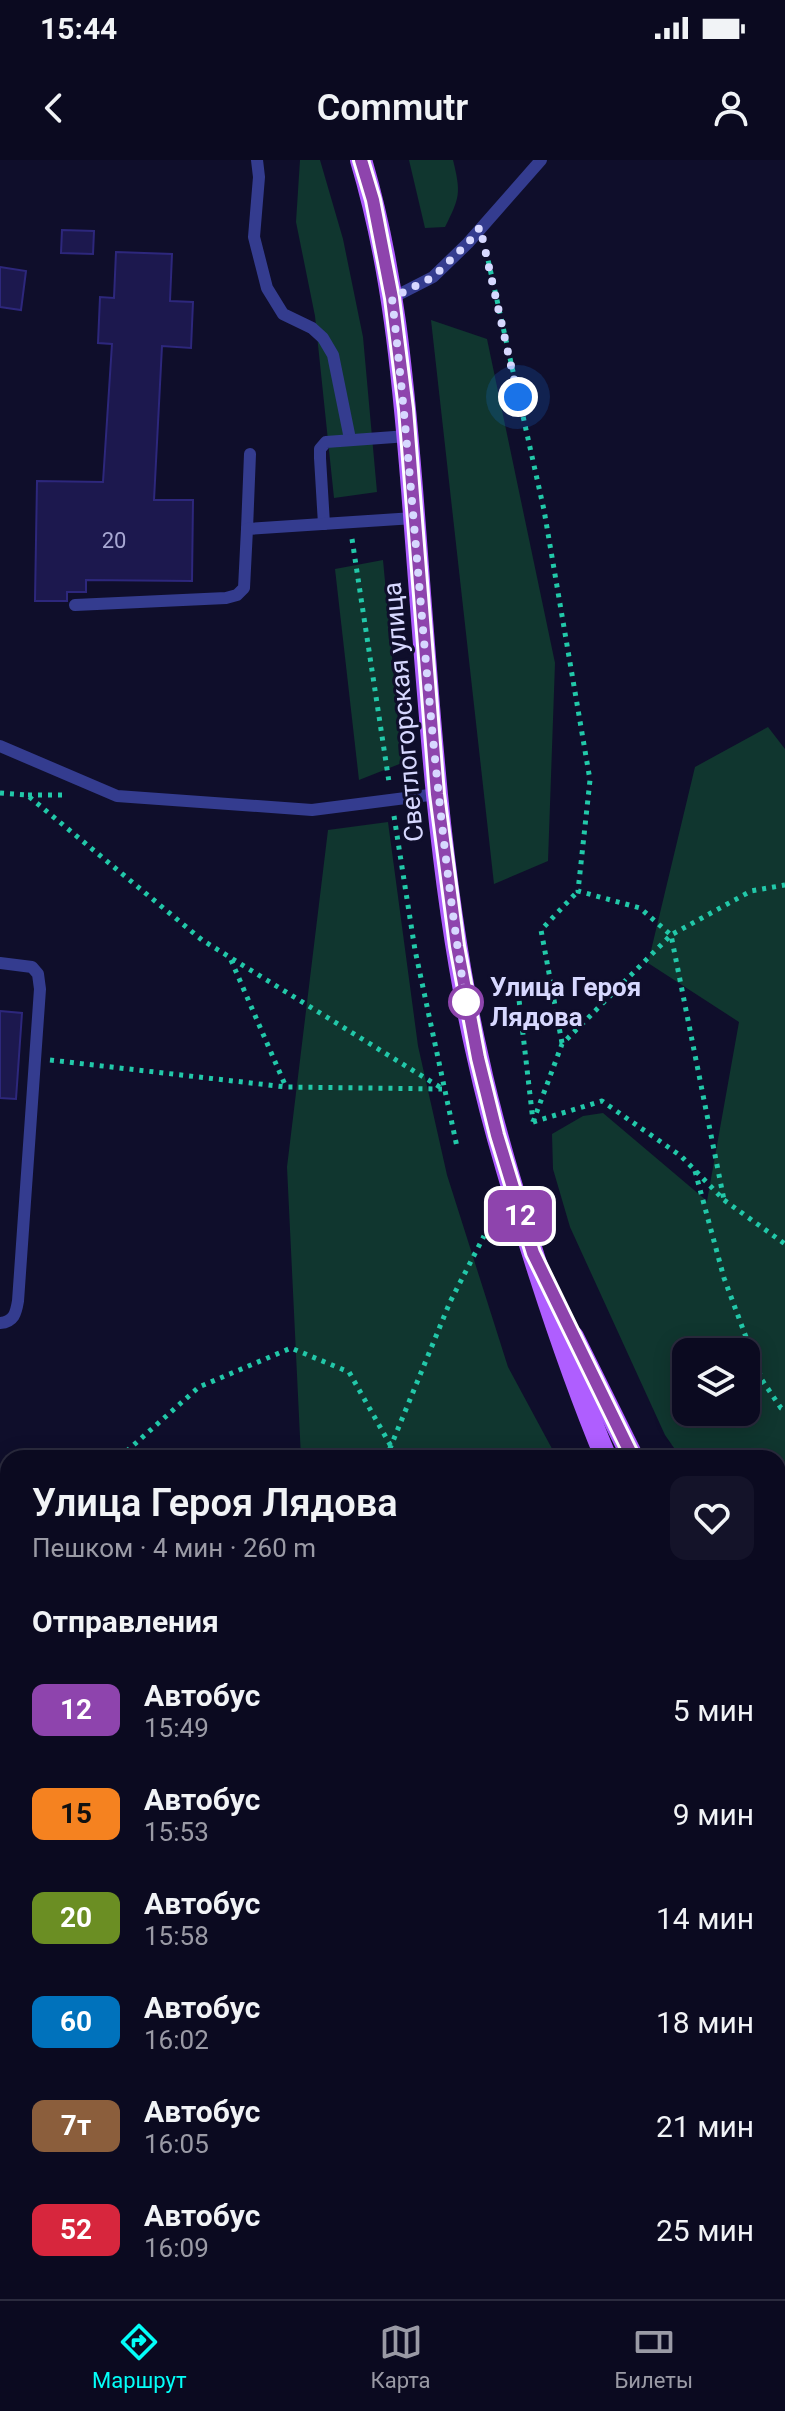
<!DOCTYPE html>
<html lang="ru">
<meta charset="utf-8">
<style>
:root{--surface:#0b0a20;--page:#141329;--text:#f1f3f6;--muted:#9a9aa5;--line:#2b2b3e;--accent:#03fff8}
body{margin:0;font-family:Roboto,sans-serif;background:var(--page);color:var(--text);height:100vh;display:flex;flex-direction:column;font-size:30px;white-space:nowrap}
*{box-sizing:border-box;margin:0}
p{font-size:26px;color:var(--muted)}
.icon{flex:none;width:44px;height:44px;fill:none;stroke:currentColor;stroke-width:2;stroke-linecap:round;stroke-linejoin:round}
.map{position:relative;flex:1;overflow:hidden}
.details{position:absolute;left:0px;top:1290px;width:786px;height:850px;display:flex;flex-direction:column;background:var(--surface);border-radius:24px 24px 0 0;box-shadow:0 4px 20px #0003,0 0 0 2px var(--line)}
.details>*{flex:none}
.badge{padding:0 16px;border-radius:12px;font-size:28px;line-height:52px}
.buttons{position:absolute;left:672px;top:1178px;display:grid;gap:16px}
.buttons a{display:grid;place-items:center;width:88px;height:88px;border-radius:16px;background:var(--surface);box-shadow:0 4px 20px #0003,0 0 0 2px var(--line);font-size:40px}
.you{position:absolute;width:40px;height:40px;margin:-20px;border:6px solid #fff;border-radius:50%;background:#1a73e8;box-shadow:0 0 0 12px #1a73e833}
.map>.badge{position:absolute;translate:-50% -50%;box-shadow:0 0 0 4px #fff}
h2{padding:0 32px;font-size:30px;line-height:72px}
.round{display:grid;place-items:center;flex:none;width:84px;height:84px;border-radius:16px;background:var(--page)}
.summary{display:flex;align-items:center;justify-content:space-between;height:136px;padding:0 32px}
h1{font-size:38px;font-weight:600;line-height:60px}
ul{padding:0;list-style:none}
li{display:flex;align-items:center;gap:24px;height:104px;padding:0 32px}
li div{flex:1}
li b{display:block;font-size:30px}
li em{font-style:normal}
li .badge{min-width:88px;font-weight:700;text-align:center}
.status{display:flex;justify-content:space-between;align-items:center;height:56px;padding:0 40px;background:var(--surface);direction:ltr}
.status svg{height:22px;fill:currentColor}
header{display:flex;justify-content:space-between;align-items:center;height:104px;padding:0 32px;background:var(--surface);font-size:36px;font-weight:600}
.tabs{display:flex;justify-content:space-around;align-items:center;height:112px;border-top:2px solid var(--line);background:var(--surface);font-size:22px;color:var(--muted)}
.tabs a{display:grid;justify-items:center;gap:4px}
.tabs .on{color:var(--accent)}
.map>svg:first-child{display:block}
.green{fill:#10362f;fill-rule:evenodd}
.building{fill:#1c184e;stroke:#2d277c;stroke-width:2}
.lines{fill:none;stroke-linecap:round;stroke-linejoin:round}
.path{stroke:#22c8a9;stroke-width:5;stroke-dasharray:4 6;stroke-linecap:butt}
.service{stroke:#343c8f;stroke-width:12}
.minor{stroke:#343c8f;stroke-width:22}
.primary{stroke:#af5eff;stroke-width:22}
.rail-casing{stroke:#03fff8;stroke-width:9}
.rail{stroke:#0f0e2b;stroke-width:6;stroke-dasharray:18;stroke-linecap:butt}
.primary-bridge{stroke:#af5eff;stroke-width:22}
.line-casing{stroke:#fff;stroke-width:18}
.line{stroke:#8e44ad;stroke-width:12}
.walk{stroke:#d7d8ff;stroke-width:8;stroke-dasharray:0 14.4}
.stop-dot{fill:#fff;stroke:#8e44ad;stroke-width:4}
.labels{text-anchor:middle;dominant-baseline:central;stroke-width:6;stroke-linejoin:round;paint-order:stroke}
.number-label{font-size:22px;fill:#a8a8d3}
.street-label{font-size:26px;fill:#d7d8ff;stroke:#0f0e2b}
.stop-label{font-size:26px;font-weight:bold;fill:#d7d8ff;stroke:#0f0e2b;text-anchor:start}
</style>
<div class="status"><b>15:44</b><svg viewBox="0 0 49 12"><path d="M0 12V9h3v3zM5 12V6h3v6zM10 12V3h3v9zM15 12V0h3v12zM26 1h20v11H26zM47 4h2v5h-2z"/></svg></div>
<header><svg class="icon" aria-label="back" viewBox="0 0 24 24"><path d="M15 5l-7 7 7 7"/></svg>Commutr<svg class="icon" aria-label="person" viewBox="0 0 24 24"><circle cx="12" cy="8" r="4"/><path d="M4 21q1-7 8-7t8 7"/></svg></header>
<div class="map">
<svg width="785" height="2139" viewBox="0 0 785 2139">
<rect width="100%" height="100%" fill="#0f0e2b"/>
<g class="green">
<path d="M300,0H320L343,79L363,177L377,332L334,338L315,156L296,62Z"/>
<path d="M409,0H453C461,33 460,37 445,67L425,68Z"/>
<path d="M431,160L487,179L555,503L548,701L494,724Z"/>
<path d="M383,400L402,603L359,620L335,409Z"/>
<path d="M768,567L785,589V1453L778,1443V1298H681L665,1275L570,1067L553,1009L552,974L583,956L603,953L707,1041L739,862L648,803L695,607ZM686,1192H746V1252H686Z"/>
<path d="M388,662L418,886L447,1015L508,1207L557,1298H301L287,1007L328,670Z"/>
<path d="M785,1745V2139H371L378,2132H778V1751Z"/>
<path d="M8,2048V2132H53L47,2139H0V2058Z"/>
</g>
<g class="building">
<path d="M62,70L94,71L93,94L61,93Z"/>
<path d="M116,92L172,94L170,141L193,142L191,188L162,186L154,340H193L192,421L86,420V432H67V441H35L37,321L103,322L112,184L98,183L100,137L114,138Z"/>
<path d="M0,107L26,111L21,150L0,147Z"/>
<path d="M0,851L22,853L16,939L0,938Z"/>
</g>
<g class="lines">
<g class="path">
<path d="M486,91L544,350L590,620L578,731L640,748L671,775L724,1040"/>
<path d="M352,379L389,622"/>
<path d="M0,633L27,635L202,780L443,929"/>
<path d="M28,635H66"/>
<path d="M394,656L415,790L457,987"/>
<path d="M231,800L286,927"/>
<path d="M518,831L533,961"/>
<path d="M562,883L541,770L578,731"/>
<path d="M50,900L286,927L442,929"/>
<path d="M533,962L562,884L671,775L751,731L785,725"/>
<path d="M533,962L602,941L681,996L724,1040L785,1084"/>
<path d="M695,1011L724,1118L762,1220L781,1248L785,1250"/>
<path d="M119,1298L199,1227L291,1188L349,1212L392,1288"/>
<path d="M386,1298L450,1142L484,1076"/>
<path d="M0,1384L8,1379"/>
<path d="M778,1454L783,1429L779,1402L785,1393"/>
<path d="M136,2139L142,2132"/>
</g>
<g class="service">
<path d="M257,0L259,17L254,77L267,128L283,154L312,168L323,178L333,195L350,279"/>
<path d="M392,138L433,117L468,83L541,0"/>
<path d="M324,364L320,298V289L326,282L408,276"/>
<path d="M247,369L250,294"/>
<path d="M75,445L226,438L237,435L244,428L247,369L414,358"/>
<path d="M0,586L117,636L312,650L437,634"/>
<path d="M0,803L32,807L38,814L40,829L18,1141C16,1153 14,1162 0,1163"/>
<path d="M242,2139L249,2132"/>
</g>
<g class="minor">
<path d="M0,1610L8,1611"/>
<path d="M0,1739L8,1716"/>
</g>
<g class="primary">
<path d="M361,0C393,107 403,218 412,329C420,431 427,533 437,635C446,723 458,812 478,898C494,972 517,1044 540,1116C560,1178 581,1238 606,1298"/>
<path d="M573,1177L633,1298"/>
<path d="M778,1578L785,1591"/>
</g>
<defs>
<g id="rail">
<path d="M778,1647L785,1639"/>
<path d="M778,1716L785,1709"/>
<path d="M279,2139L285,2132"/>
<path d="M327,2139L334,2132"/>
</g>
</defs>
<use href="#rail" class="rail-casing"/>
<use href="#rail" class="rail"/>
<path class="primary-bridge" d="M778,1630L785,1643"/>
</g>
<g class="lines">
<defs>
<path id="line" d="M361,0L373,40L392,138L406,249L437,634L457,786L478,898L497,975L533,1093L633,1298"/>
</defs>
<use href="#line" class="line-casing"/>
<use href="#line" class="line"/>
<path class="walk" d="M466,842C428,609 419,372 392,138L433,117L468,83L480,67L518,237"/>
</g>
<circle class="stop-dot" cx="466" cy="842" r="16"/>
<g class="labels">
<g class="number-label">
<text x="114" y="380">20</text>
</g>
<g class="street-label">
<text transform="translate(403 552) rotate(-95)">Светлогорская улица</text>
</g>
<g class="stop-label">
<text x="490" y="827">Улица Героя<tspan x="490" dy="30">Лядова</tspan></text>
</g>
</g>
</svg>
<div class="buttons">
<a><svg class="icon" aria-label="layers" viewBox="0 0 24 24"><path d="M12 4l9 5-9 5-9-5zM3 14l9 5 9-5"/></svg></a>
</div>
<div class="you" style="left:518px;top:237px"></div>
<b class="badge" style="left:520px;top:1056px;background:#8e44ad;color:#fff">12</b>
<section class="details">
<div class="summary"><div><h1>Улица Героя Лядова</h1><p>Пешком · 4 мин · 260 m</p></div><a class="round"><svg class="icon" aria-label="heart" viewBox="0 0 24 24"><path d="M12 20l-8-8c-3-5 5-10 8-4 3-6 11-1 8 4z"/></svg></a></div>
<h2>Отправления</h2>
<ul>
<li><span class="badge" style="background:#8e44ad;color:#fff">12</span><div><b>Автобус</b><p>15:49</p></div><em>5 мин</em></li>
<li><span class="badge" style="background:#f58220;color:#111">15</span><div><b>Автобус</b><p>15:53</p></div><em>9 мин</em></li>
<li><span class="badge" style="background:#6b8e23;color:#fff">20</span><div><b>Автобус</b><p>15:58</p></div><em>14 мин</em></li>
<li><span class="badge" style="background:#0072bc;color:#fff">60</span><div><b>Автобус</b><p>16:02</p></div><em>18 мин</em></li>
<li><span class="badge" style="background:#8b5e3c;color:#fff">7т</span><div><b>Автобус</b><p>16:05</p></div><em>21 мин</em></li>
<li><span class="badge" style="background:#d7263d;color:#fff">52</span><div><b>Автобус</b><p>16:09</p></div><em>25 мин</em></li>
</ul>
</section>
</div>
<nav class="tabs">
<a class="on"><svg class="icon" aria-label="directions" viewBox="0 0 24 24"><path d="M12 3l9 9-9 9-9-9zM9 14v-3h6M13 9l2 2-2 2"/></svg>Маршрут</a>
<a><svg class="icon" aria-label="map" viewBox="0 0 24 24"><path d="M3 6l6-2 6 2 6-2v14l-6 2-6-2-6 2zM9 4v14M15 6v14"/></svg>Карта</a>
<a><svg class="icon" aria-label="tickets" viewBox="0 0 24 24"><path d="M3 7h18v10H3zM15 7v10"/></svg>Билеты</a>
</nav>
